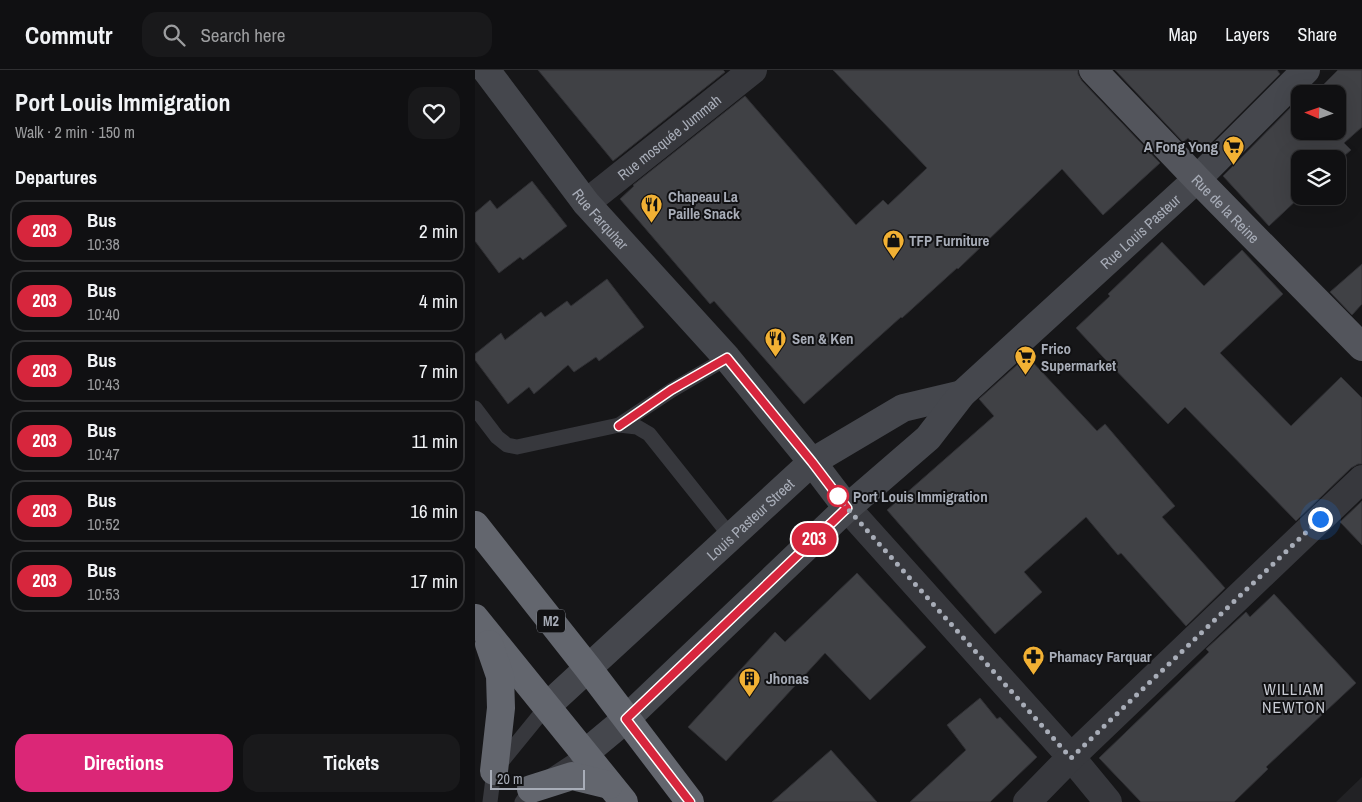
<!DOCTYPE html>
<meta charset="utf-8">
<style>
:root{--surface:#101012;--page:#19191b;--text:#f1f3f6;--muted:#9c9d9f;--line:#303032;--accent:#db2777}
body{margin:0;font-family:"Archivo Narrow",sans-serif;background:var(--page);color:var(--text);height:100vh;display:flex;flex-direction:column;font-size:19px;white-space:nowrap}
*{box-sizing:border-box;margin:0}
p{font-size:16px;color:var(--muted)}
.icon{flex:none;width:28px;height:28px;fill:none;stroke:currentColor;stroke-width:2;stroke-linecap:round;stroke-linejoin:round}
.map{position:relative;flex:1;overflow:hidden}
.drawer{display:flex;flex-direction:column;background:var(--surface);width:475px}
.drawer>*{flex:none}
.badge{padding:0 10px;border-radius:16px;font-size:18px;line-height:32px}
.needle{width:32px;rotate:272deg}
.controls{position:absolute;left:816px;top:15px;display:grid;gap:10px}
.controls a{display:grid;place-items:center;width:55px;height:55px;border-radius:10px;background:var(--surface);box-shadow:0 5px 20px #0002,0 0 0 1px var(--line);font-size:25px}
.scale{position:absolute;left:15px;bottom:12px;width:95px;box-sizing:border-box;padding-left:5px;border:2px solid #a8adb8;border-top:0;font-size:14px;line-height:18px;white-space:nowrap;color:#a8adb8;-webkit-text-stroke:4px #111113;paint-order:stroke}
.you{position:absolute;width:25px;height:25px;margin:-12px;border:4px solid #fff;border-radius:50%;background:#1a73e8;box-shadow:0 0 0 8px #1a73e833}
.map>.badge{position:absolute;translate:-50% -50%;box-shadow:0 0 0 2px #fff}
h2{padding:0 15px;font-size:19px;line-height:45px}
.round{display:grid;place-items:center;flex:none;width:52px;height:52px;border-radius:15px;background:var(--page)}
.overview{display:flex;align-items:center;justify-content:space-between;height:85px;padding:0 15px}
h1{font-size:24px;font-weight:700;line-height:38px}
.action{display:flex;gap:10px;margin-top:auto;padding:10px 15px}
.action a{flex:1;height:58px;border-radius:15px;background:var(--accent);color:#fff;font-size:20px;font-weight:700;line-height:58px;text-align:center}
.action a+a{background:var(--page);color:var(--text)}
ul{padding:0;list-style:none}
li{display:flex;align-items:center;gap:15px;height:62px;margin:0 10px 8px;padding:0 5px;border:2px solid var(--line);border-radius:15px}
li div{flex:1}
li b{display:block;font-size:19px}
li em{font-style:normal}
li .badge{min-width:55px;font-weight:700;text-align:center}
header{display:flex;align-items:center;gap:30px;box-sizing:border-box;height:70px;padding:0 25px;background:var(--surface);border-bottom:1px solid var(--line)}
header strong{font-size:24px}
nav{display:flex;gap:28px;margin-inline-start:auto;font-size:18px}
.search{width:350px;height:45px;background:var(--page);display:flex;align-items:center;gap:12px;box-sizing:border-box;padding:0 18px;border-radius:15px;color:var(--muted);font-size:19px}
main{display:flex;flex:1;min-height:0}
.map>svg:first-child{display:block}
.built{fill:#222225}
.building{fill:#404145;stroke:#303034}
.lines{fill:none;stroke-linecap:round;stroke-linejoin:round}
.lane{stroke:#37383d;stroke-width:15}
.street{stroke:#37383d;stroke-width:28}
.secondary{stroke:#45474d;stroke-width:28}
.primary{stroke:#53555c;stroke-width:28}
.highway{stroke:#63666e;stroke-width:28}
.line-casing{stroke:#fff;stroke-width:11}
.line{stroke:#d7263d;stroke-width:8}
.walk{stroke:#a8adb8;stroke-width:5;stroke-dasharray:0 9}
.stop-dot{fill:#fff;stroke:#d7263d;stroke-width:2.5}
.labels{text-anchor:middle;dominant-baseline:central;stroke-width:4;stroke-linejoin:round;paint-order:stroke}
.shield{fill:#111113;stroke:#7b7e86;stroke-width:1}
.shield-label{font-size:14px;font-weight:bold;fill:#a8adb8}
.street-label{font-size:15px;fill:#a8adb8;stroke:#111113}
.poi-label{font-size:15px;font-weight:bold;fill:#a8adb8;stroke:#111113;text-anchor:start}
.stop-label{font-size:15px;font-weight:bold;fill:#a8adb8;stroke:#111113;text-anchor:start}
.neighbourhood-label{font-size:16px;letter-spacing:1px;fill:#c9ccd4;stroke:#111113}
</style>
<header>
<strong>Commutr</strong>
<div class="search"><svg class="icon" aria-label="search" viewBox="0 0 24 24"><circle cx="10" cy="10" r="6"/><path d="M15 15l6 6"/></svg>Search here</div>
<nav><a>Map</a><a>Layers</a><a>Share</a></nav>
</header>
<main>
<section class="drawer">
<div class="overview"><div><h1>Port Louis Immigration</h1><p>Walk · 2 min · 150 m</p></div><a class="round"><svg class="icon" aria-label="heart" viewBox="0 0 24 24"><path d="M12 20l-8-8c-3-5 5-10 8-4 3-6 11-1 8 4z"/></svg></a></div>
<h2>Departures</h2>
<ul>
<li><span class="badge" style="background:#d7263d;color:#fff">203</span><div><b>Bus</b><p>10:38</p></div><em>2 min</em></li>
<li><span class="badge" style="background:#d7263d;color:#fff">203</span><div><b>Bus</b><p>10:40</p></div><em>4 min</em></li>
<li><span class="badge" style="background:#d7263d;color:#fff">203</span><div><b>Bus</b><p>10:43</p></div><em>7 min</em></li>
<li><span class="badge" style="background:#d7263d;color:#fff">203</span><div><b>Bus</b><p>10:47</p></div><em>11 min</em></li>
<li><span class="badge" style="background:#d7263d;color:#fff">203</span><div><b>Bus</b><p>10:52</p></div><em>16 min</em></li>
<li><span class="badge" style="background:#d7263d;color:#fff">203</span><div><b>Bus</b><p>10:53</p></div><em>17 min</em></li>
</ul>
<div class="action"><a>Directions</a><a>Tickets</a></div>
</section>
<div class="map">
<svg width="887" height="732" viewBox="0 0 887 732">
<rect width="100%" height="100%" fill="#161618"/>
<path class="built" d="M887,707V732H861Z"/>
<g class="building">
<path d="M63,0H248L250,2L138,91Z"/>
<path d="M358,0H603V4L607,11L685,93L628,145L587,99L483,199L482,198L427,248L426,247L329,334L239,231L235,234L145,129L159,116L158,115L270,26L381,155L408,130L413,135L452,98Z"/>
<path d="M640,0H802L805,4L726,83L713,68L708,72Z"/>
<path d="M863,0H887V57L869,73L876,80L862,92V89H825L826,126L794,156L748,106L825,28V61H862V24H839Z"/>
<path d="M57,111L92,156L48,190L45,187L24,203L0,171V143L15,130L22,139Z"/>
<path d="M687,172L729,216L767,180L808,224L745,283L816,356L866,307L887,328V394H883L876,398L821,451L710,337L693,354L628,287L601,258L635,226L633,224Z"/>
<path d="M887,194V234L877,245L855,222Z"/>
<path d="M132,209L169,257L124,291L121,287L99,302L93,295L59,324L54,317L33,334L0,290V284L26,263L30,270L66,242L70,247L92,231L96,236Z"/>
<path d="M552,286L622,361L630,354L700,436L687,447L750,518L711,556L646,483L643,485L611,447L549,502L567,522L520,564L412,440L519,346L504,329Z"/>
<path d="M887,431V475L865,452Z"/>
<path d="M382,503L451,577L395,630L350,583L251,691L213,657L300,562L310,572Z"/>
<path d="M799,524L881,613L791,697L793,699L759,732H666L624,688L734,582L731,579L771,542L775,547Z"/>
<path d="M505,628L522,649L525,647L562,687L515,732H435L491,680L472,655Z"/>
<path d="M356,680L402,732H297Z"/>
</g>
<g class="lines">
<g class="lane">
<path d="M0,338L22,367L32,375L42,377L144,355L162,357L174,364L257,468"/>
<path d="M144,355L197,320L252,288"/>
<path d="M15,732L19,701L72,636"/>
<path d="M47,732L56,719L109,684"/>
</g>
<g class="street">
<path id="s1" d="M111,133L278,0"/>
<path d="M372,438L596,687L633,732"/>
<path d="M552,732L596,687L887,409"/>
</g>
<g class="secondary">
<path id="s2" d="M11,0L111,133L252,288L337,392L372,438"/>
<path id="s3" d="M72,636L337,392L428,338L487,324"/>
<path id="s4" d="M109,684L151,649L372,438L453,368L487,324L722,109L831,0"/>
</g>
<path class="primary" id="s5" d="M618,0L722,109L887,277"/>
<g class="highway">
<path d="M0,455L113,598L215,732"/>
<path d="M0,548L149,732"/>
<path d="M14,574L25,606L26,638L19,701"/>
<path d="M56,719L97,706L134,715"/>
</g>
</g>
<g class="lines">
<defs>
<path id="line" d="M144,356L196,320L252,288L337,392L372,438L151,649L215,732"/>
</defs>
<use href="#line" class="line-casing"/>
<use href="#line" class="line"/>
<path class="walk" d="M363,426L360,423L372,438L596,688L845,449"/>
</g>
<defs>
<symbol id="supermarket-pin" viewBox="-11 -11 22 30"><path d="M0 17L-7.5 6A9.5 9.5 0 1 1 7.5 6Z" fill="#f2b134" stroke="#111113"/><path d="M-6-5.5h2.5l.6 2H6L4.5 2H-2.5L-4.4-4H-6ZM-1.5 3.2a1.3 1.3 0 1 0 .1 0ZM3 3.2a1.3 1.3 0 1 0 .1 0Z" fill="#111"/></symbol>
<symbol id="restaurant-pin" viewBox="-11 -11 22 30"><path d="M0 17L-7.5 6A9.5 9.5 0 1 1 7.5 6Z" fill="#f2b134" stroke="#111113"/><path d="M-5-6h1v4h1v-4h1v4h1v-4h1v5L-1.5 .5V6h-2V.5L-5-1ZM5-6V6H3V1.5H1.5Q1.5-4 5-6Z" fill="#111"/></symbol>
<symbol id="shop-pin" viewBox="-11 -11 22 30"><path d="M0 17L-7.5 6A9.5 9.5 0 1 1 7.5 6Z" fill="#f2b134" stroke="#111113"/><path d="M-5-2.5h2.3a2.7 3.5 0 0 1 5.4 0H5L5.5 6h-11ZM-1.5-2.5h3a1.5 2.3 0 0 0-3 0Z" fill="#111"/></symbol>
<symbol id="pharmacy-pin" viewBox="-11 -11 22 30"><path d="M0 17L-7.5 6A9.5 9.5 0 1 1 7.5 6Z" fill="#f2b134" stroke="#111113"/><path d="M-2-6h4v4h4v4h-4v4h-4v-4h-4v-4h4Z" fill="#111"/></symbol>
<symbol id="building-pin" viewBox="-11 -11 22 30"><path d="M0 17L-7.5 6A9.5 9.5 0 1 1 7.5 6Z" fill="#f2b134" stroke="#111113"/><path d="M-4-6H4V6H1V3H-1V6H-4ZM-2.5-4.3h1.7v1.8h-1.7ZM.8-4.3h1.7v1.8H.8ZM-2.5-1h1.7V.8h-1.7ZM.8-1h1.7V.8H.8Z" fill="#111"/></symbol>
</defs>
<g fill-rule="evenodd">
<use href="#supermarket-pin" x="746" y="64" width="25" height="34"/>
<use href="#restaurant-pin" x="164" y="122" width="25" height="34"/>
<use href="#shop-pin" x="406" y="158" width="25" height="34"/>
<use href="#restaurant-pin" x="288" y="256" width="25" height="34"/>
<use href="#supermarket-pin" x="538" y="274" width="25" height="34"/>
<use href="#pharmacy-pin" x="546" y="574" width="25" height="34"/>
<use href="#building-pin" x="262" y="596" width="25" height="34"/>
</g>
<circle class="stop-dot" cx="363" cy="426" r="10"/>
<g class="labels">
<rect class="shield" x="62" y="539.5" width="28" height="23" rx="4"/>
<g class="shield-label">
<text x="76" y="551">M2</text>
</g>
<g class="street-label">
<text stroke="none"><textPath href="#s1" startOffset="106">Rue mosquée Jummah</textPath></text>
<text stroke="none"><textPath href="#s5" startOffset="192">Rue de la Reine</textPath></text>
<text stroke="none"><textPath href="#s2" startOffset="188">Rue Farquhar</textPath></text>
<text stroke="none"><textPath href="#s4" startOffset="764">Rue Louis Pasteur</textPath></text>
<text stroke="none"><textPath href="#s3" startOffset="276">Louis Pasteur Street</textPath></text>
</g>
<g class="poi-label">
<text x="743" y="76" text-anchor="end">A Fong Yong</text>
<text x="193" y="126">Chapeau La<tspan x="193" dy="17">Paille Snack</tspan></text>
<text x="434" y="170">TFP Furniture</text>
<text x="317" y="268">Sen &amp; Ken</text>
<text x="566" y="278">Frico<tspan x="566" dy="17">Supermarket</tspan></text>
<text x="574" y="586">Phamacy Farquar</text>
<text x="291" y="608">Jhonas</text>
</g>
<g class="stop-label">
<text x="378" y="426">Port Louis Immigration</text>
</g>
<g class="neighbourhood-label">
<text x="819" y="619">WILLIAM<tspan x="819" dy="18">NEWTON</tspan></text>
</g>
</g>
</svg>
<div class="controls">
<a><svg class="needle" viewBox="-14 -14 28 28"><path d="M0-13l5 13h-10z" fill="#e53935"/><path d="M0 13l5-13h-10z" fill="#9c9d9f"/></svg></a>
<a><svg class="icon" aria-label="layers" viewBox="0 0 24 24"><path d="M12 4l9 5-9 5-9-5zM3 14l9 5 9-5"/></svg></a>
</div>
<div class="scale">20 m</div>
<div class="you" style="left:845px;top:449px"></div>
<b class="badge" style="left:339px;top:469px;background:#d7263d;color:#fff">203</b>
</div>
</main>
